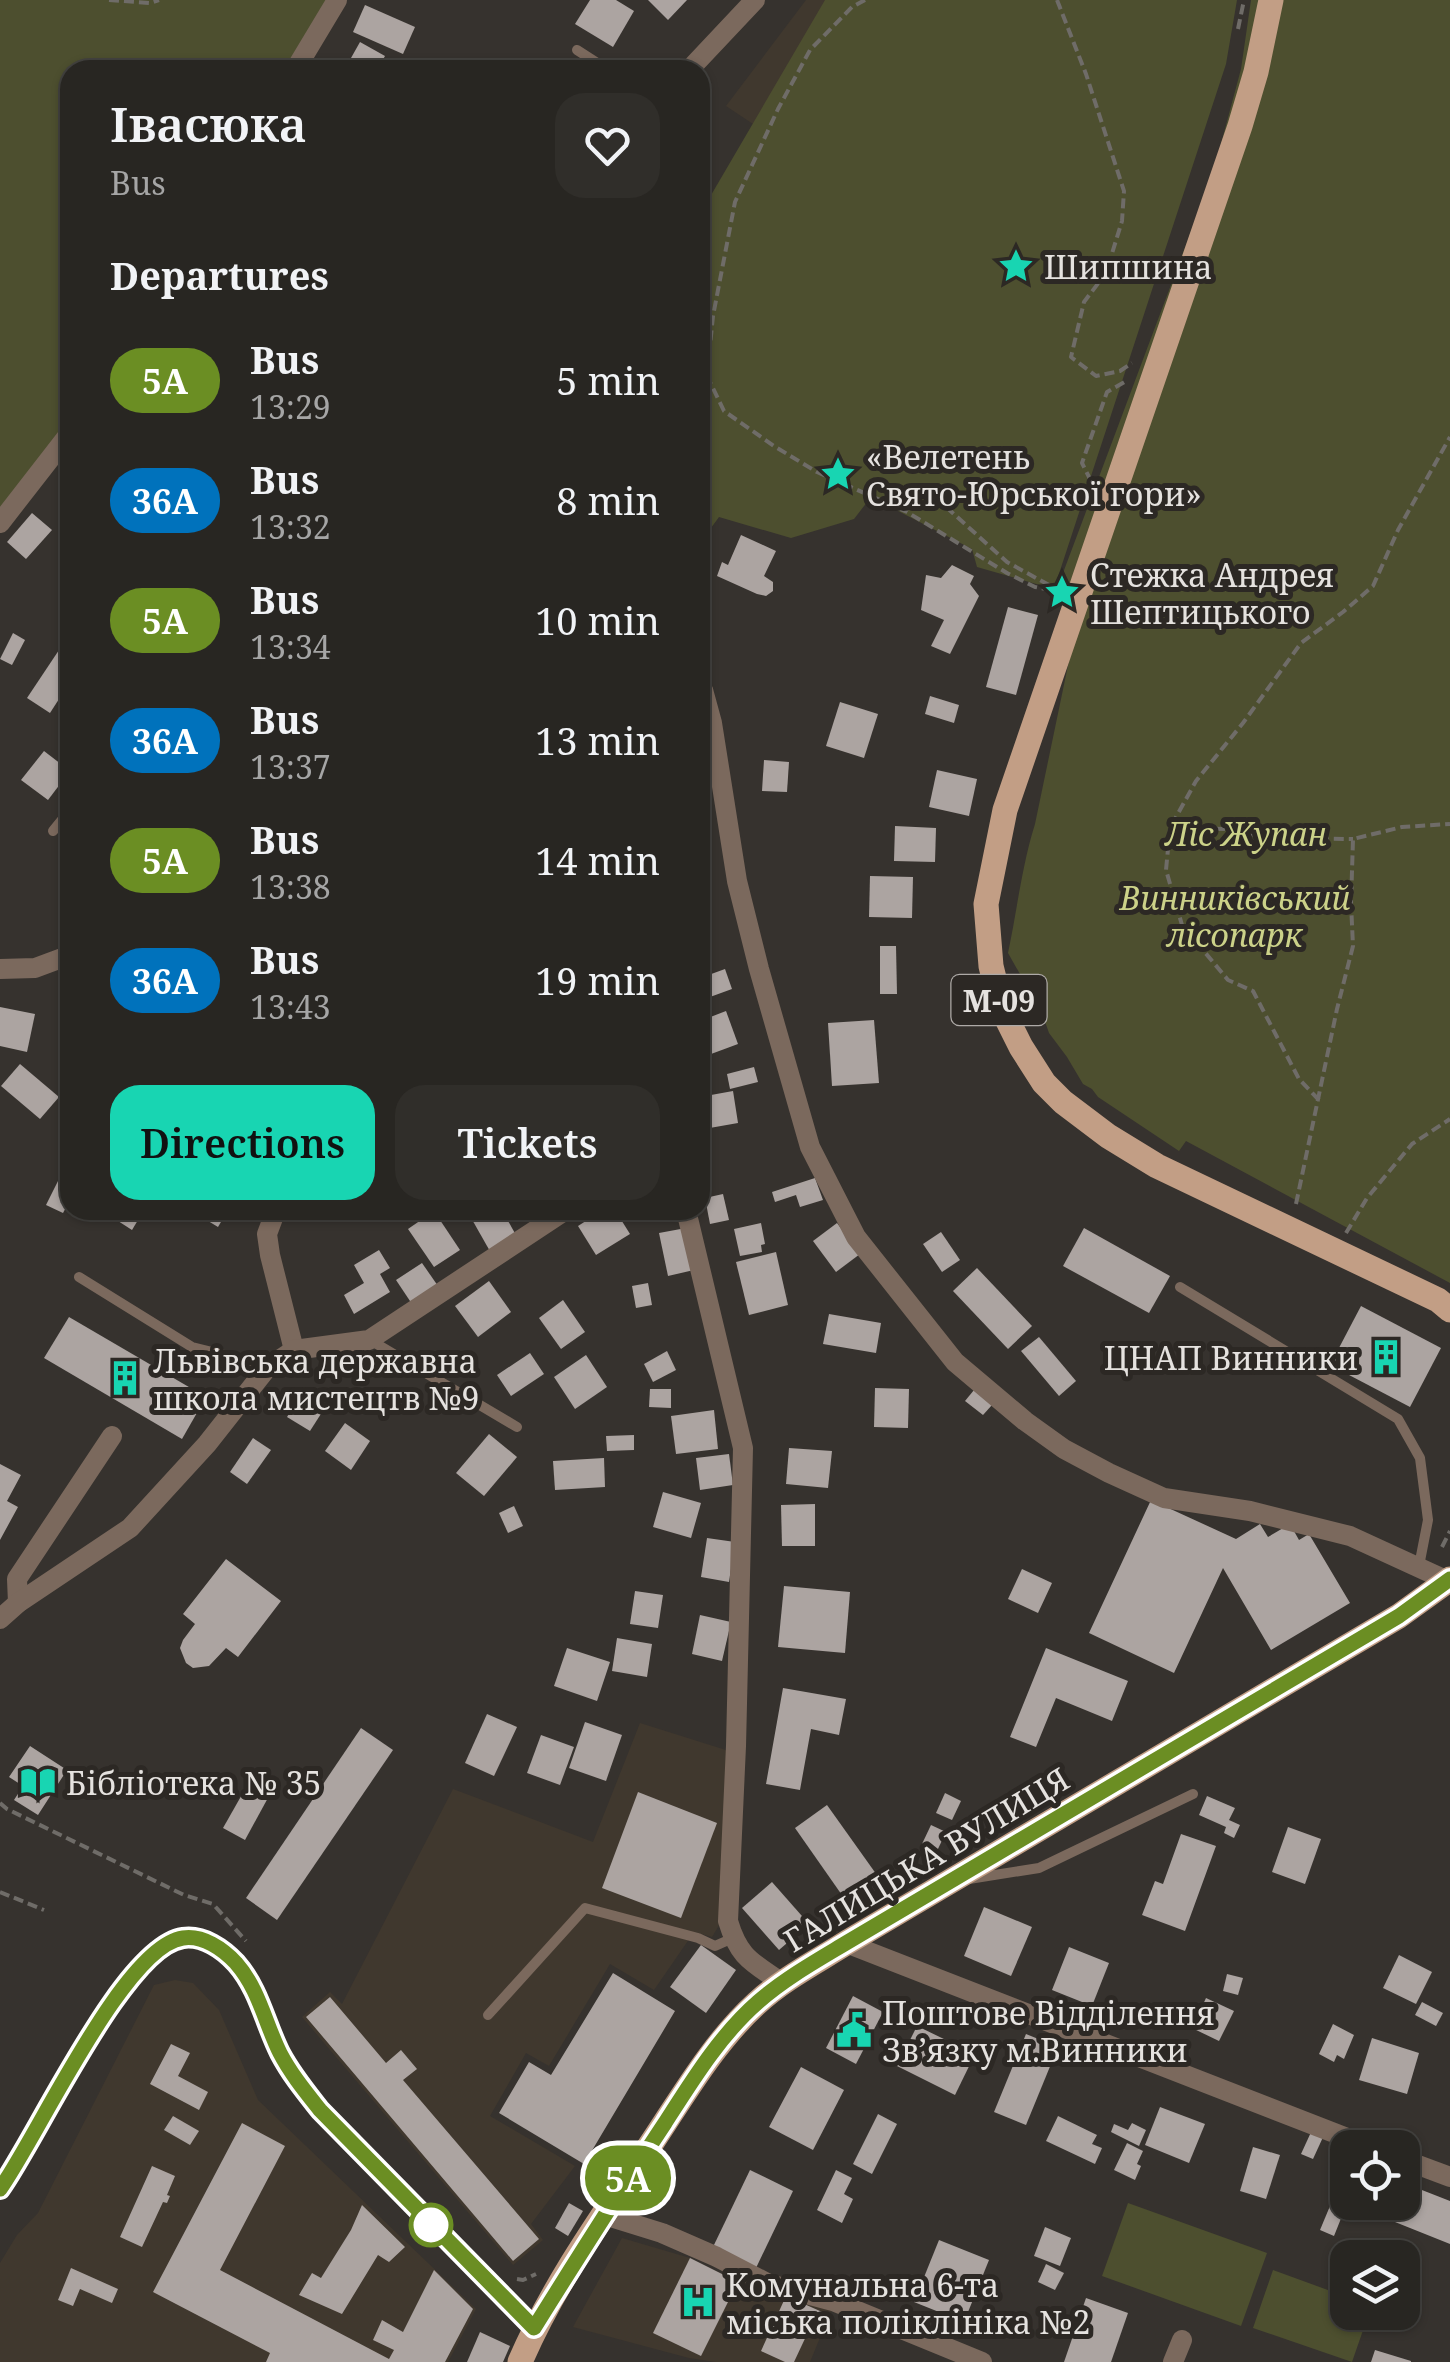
<!DOCTYPE html>
<meta charset="utf-8">
<style>
:root{--surface:#282622;--page:#302e2a;--text:#f1f3f6;--muted:#a5a5a5;--line:#444340;--accent:#18d5b2}
body{margin:0;font-family:"Noto Serif",serif;background:var(--page);color:var(--text);height:100vh;display:flex;flex-direction:column;font-size:38px;white-space:nowrap}
*{box-sizing:border-box;margin:0}
p{font-size:32px;color:var(--muted)}
.icon{flex:none;width:55px;height:55px;fill:none;stroke:currentColor;stroke-width:2;stroke-linecap:round;stroke-linejoin:round}
.map{position:relative;flex:1;overflow:hidden}
.sheet{position:absolute;left:60px;top:60px;width:650px;height:1160px;display:flex;flex-direction:column;background:var(--surface);border-radius:30px;box-shadow:0 2px 8px #0004,0 0 0 2px var(--line)}
.sheet>*{flex:none}
.badge{padding:0 20px;border-radius:32px;font-size:35px;line-height:65px}
.buttons{position:absolute;left:1330px;top:2130px;display:grid;gap:20px}
.buttons a{display:grid;place-items:center;width:90px;height:90px;border-radius:20px;background:var(--surface);box-shadow:0 2px 8px #0004,0 0 0 2px var(--line);font-size:50px}
.map>.badge{position:absolute;translate:-50% -50%;box-shadow:0 0 0 5px #fff}
h2{padding:0 50px;font-size:38px;line-height:90px}
.round{display:grid;place-items:center;flex:none;width:105px;height:105px;border-radius:30px;background:var(--page)}
.head{display:flex;align-items:center;justify-content:space-between;height:170px;padding:0 50px}
h1{font-size:48px;font-weight:600;line-height:75px}
.cta{display:flex;gap:20px;margin-top:auto;padding:20px 50px}
.cta a{flex:1;height:115px;border-radius:30px;background:var(--accent);color:#111;font-size:40px;font-weight:600;line-height:115px;text-align:center}
.cta a+a{background:var(--page);color:var(--text)}
ul{padding:0;list-style:none}
li{display:flex;align-items:center;gap:30px;height:120px;padding:0 50px}
li div{flex:1}
li b{display:block;font-size:38px}
li em{font-style:normal}
li .badge{min-width:110px;font-weight:700;text-align:center}
.map>svg:first-child{display:block}
.built{fill:#40382e}
.green{fill:#4d4f2f}
.building{fill:#aca4a1}
.lines{fill:none;stroke-linecap:round;stroke-linejoin:round}
.path{stroke:#6f6c68;stroke-width:4;stroke-dasharray:10 5;stroke-linecap:butt}
.service{stroke:#7b695d;stroke-width:10}
.minor{stroke:#7b695d;stroke-width:20}
.primary{stroke:#c29e85;stroke-width:25}
.line-casing{stroke:#fff;stroke-width:22}
.line{stroke:#6b8e23;stroke-width:15}
.stop-dot{fill:#fff;stroke:#6b8e23;stroke-width:5}
.labels{text-anchor:middle;dominant-baseline:central;stroke-width:10;stroke-linejoin:round;paint-order:stroke}
.shield{fill:#2c2824;stroke:#aeaaa7;stroke-width:2.5}
.shield-label{font-size:30px;font-weight:bold;fill:#e5e2df}
.poi-label{font-size:32px;fill:#e5e2df;stroke:#2c2824;text-anchor:start}
.park-label{font-size:32px;font-style:italic;fill:#ccd289;stroke:#2c2824}
.street-label{font-size:32px;fill:#e5e2df;stroke:#2c2824}
</style>
<div class="map">
<svg width="1450" height="2362" viewBox="0 0 1450 2362">
<rect width="100%" height="100%" fill="#36322e"/>
<g class="built">
<path d="M806,0H847L753,124L726,106Z"/>
<path d="M640,1723L729,1751L721,1922L712,1937L694,1932L654,1990L610,1964L549,2066L526,2053L490,2116L575,2166L531,2224L543,2240L513,2265L302,2017L330,1992L342,2004L453,1789L593,1842Z"/>
<path d="M175,1980L193,1983L219,2010L258,2100L476,2309L448,2362H0V2263L17,2235L38,2213L154,1985Z"/>
<path d="M622,2238L690,2258L738,2282L786,2294L831,2311L810,2362H716L689,2358L573,2327Z"/>
</g>
<g class="green">
<path d="M0,0H334L292,70H70V422L0,516Z"/>
<path d="M825,0H1237L1226,64L1054,589L977,567L972,549L871,497L854,519L791,538L719,517L700,543V214Z"/>
<path d="M1251,0H1450V1283L1186,1141L1179,1151L1098,1097L1092,1089L1083,1084L1067,1057L1049,1033L1042,1013L1008,953C1017,911 1022,865 1035,824L1081,603L1057,589L1214,170L1241,69Z"/>
<path d="M1128,2203L1267,2253L1241,2326L1102,2276Z"/>
<path d="M1273,2270L1347,2297L1348,2312L1369,2313L1352,2362L1253,2328Z"/>
</g>
<g class="building">
<path d="M590,0H616L634,11L613,47L575,24Z"/>
<path d="M648,0H687L668,20Z"/>
<path d="M365,5L415,27L403,54L353,32Z"/>
<path d="M360,42L385,56L377,70H372L351,58Z"/>
<path d="M32,513L52,530L26,559L7,542Z"/>
<path d="M741,535L776,551L764,576L773,582V591L766,596L757,594L717,576L722,562L728,565Z"/>
<path d="M952,565L974,576L970,584L979,596L950,654L931,646L944,620L921,610L926,575L941,578Z"/>
<path d="M1008,607L1038,615L1016,695L986,687Z"/>
<path d="M13,633L25,640L12,665L0,659Z"/>
<path d="M63,644L70,649V682L50,713L27,698Z"/>
<path d="M930,696L959,705L954,723L925,714Z"/>
<path d="M840,702L878,714L864,758L826,746Z"/>
<path d="M44,751L70,771L48,800L21,780Z"/>
<path d="M764,760L789,762L787,792L762,791Z"/>
<path d="M937,770L977,779L969,816L929,807Z"/>
<path d="M895,826L936,828L935,862L894,861Z"/>
<path d="M870,876L913,877L912,918L869,917Z"/>
<path d="M880,946H896L897,994H880Z"/>
<path d="M725,969L732,989L710,997L703,977Z"/>
<path d="M0,1007L35,1014L27,1052L0,1046Z"/>
<path d="M726,1011L738,1044L703,1057L700,1049V1021Z"/>
<path d="M874,1020L879,1083L832,1086L828,1023Z"/>
<path d="M20,1064L59,1097L40,1119L1,1086Z"/>
<path d="M754,1067L758,1082L730,1089L727,1074Z"/>
<path d="M733,1091L738,1123L704,1129L700,1097Z"/>
<path d="M815,1178L823,1200L800,1207L796,1195L775,1202L772,1192Z"/>
<path d="M59,1179L70,1185V1200L63,1213L46,1205Z"/>
<path d="M723,1194L729,1220L710,1224L705,1198Z"/>
<path d="M101,1210H144L132,1230Z"/>
<path d="M190,1210H228L218,1227Z"/>
<path d="M480,1210H502L517,1237L491,1253L470,1216Z"/>
<path d="M603,1210H615L630,1234L596,1255L578,1226Z"/>
<path d="M434,1211L460,1250L434,1267L408,1229Z"/>
<path d="M761,1223L765,1244L761,1245L762,1252L740,1256L734,1229Z"/>
<path d="M837,1223L860,1254L836,1272L813,1241Z"/>
<path d="M686,1228L694,1270L668,1276L659,1233Z"/>
<path d="M1084,1228L1170,1276L1149,1313L1063,1266Z"/>
<path d="M941,1232L960,1260L942,1272L923,1244Z"/>
<path d="M379,1250L390,1268L380,1274L390,1292L354,1314L344,1295L364,1283L354,1265Z"/>
<path d="M776,1252L788,1305L749,1315L736,1262Z"/>
<path d="M422,1263L438,1286L412,1304L396,1280Z"/>
<path d="M977,1268L1032,1326L1008,1349L953,1291Z"/>
<path d="M489,1281L511,1312L478,1337L455,1306Z"/>
<path d="M648,1283L652,1305L636,1308L632,1286Z"/>
<path d="M563,1300L585,1332L561,1349L539,1318Z"/>
<path d="M1361,1306L1441,1348L1410,1407L1330,1365Z"/>
<path d="M829,1314L881,1323L876,1353L823,1344Z"/>
<path d="M69,1317L206,1397L182,1439L44,1358Z"/>
<path d="M1039,1337L1076,1381L1059,1396L1021,1351Z"/>
<path d="M667,1351L676,1370L653,1382L644,1364Z"/>
<path d="M530,1353L544,1374L511,1396L497,1375Z"/>
<path d="M586,1355L607,1387L575,1409L554,1377Z"/>
<path d="M875,1388L909,1389L908,1428L874,1427Z"/>
<path d="M650,1389H671V1408L649,1407Z"/>
<path d="M974,1390L992,1405L983,1415L965,1401Z"/>
<path d="M303,1392L326,1406L310,1431L287,1417Z"/>
<path d="M714,1410L718,1449L676,1454L671,1416Z"/>
<path d="M345,1423L370,1441L351,1470L325,1451Z"/>
<path d="M489,1434L517,1457L484,1496L456,1473Z"/>
<path d="M634,1435V1450L607,1451L606,1436Z"/>
<path d="M253,1438L271,1450L247,1484L230,1472Z"/>
<path d="M789,1448L832,1451L828,1488L786,1484Z"/>
<path d="M729,1454L733,1485L700,1490L696,1458Z"/>
<path d="M604,1458L605,1487L555,1490L553,1461Z"/>
<path d="M0,1464L21,1475L7,1501L18,1507L0,1540Z"/>
<path d="M663,1492L701,1503L691,1538L653,1527Z"/>
<path d="M1151,1500L1236,1539L1260,1524L1268,1537L1290,1524L1299,1540L1309,1534L1350,1603L1271,1650L1223,1568L1174,1673L1089,1633Z"/>
<path d="M815,1504V1546H782L781,1505Z"/>
<path d="M514,1506L523,1526L508,1533L499,1513Z"/>
<path d="M707,1538L735,1542L729,1582L701,1577Z"/>
<path d="M226,1559L281,1601L238,1657L226,1648L209,1666L193,1668L186,1663L180,1648L183,1640L195,1624L183,1614Z"/>
<path d="M1022,1569L1052,1583L1038,1613L1008,1599Z"/>
<path d="M784,1586L850,1592L845,1653L778,1647Z"/>
<path d="M635,1591L663,1595L658,1628L630,1624Z"/>
<path d="M700,1615L731,1622L722,1661L692,1654Z"/>
<path d="M617,1638L652,1644L647,1677L612,1671Z"/>
<path d="M567,1648L610,1662L597,1701L554,1686Z"/>
<path d="M1046,1648L1128,1681L1112,1721L1056,1698L1036,1747L1010,1737Z"/>
<path d="M783,1688L846,1699L839,1735L811,1729L800,1790L766,1784Z"/>
<path d="M487,1714L517,1727L494,1776L465,1763Z"/>
<path d="M585,1722L622,1735L606,1781L569,1768Z"/>
<path d="M361,1728L393,1750L277,1920L246,1898Z"/>
<path d="M541,1735L574,1747L560,1785L527,1773Z"/>
<path d="M30,1746L67,1770L38,1815L14,1800L23,1786L9,1777Z"/>
<path d="M248,1784L269,1796L245,1840L223,1828Z"/>
<path d="M638,1792L717,1823L681,1918L602,1888Z"/>
<path d="M945,1793L961,1801L952,1820L936,1813Z"/>
<path d="M1207,1796L1235,1808L1229,1820L1240,1825L1234,1838L1224,1833L1226,1827L1199,1815Z"/>
<path d="M827,1805L884,1885L851,1908L795,1828Z"/>
<path d="M931,1825L946,1832L937,1851L922,1844Z"/>
<path d="M1288,1827L1321,1839L1305,1884L1272,1872Z"/>
<path d="M1181,1834L1216,1846L1185,1931L1142,1915L1155,1881L1163,1884Z"/>
<path d="M772,1882L809,1924L779,1950L742,1908Z"/>
<path d="M984,1907L1032,1927L1011,1976L964,1956Z"/>
<path d="M701,1945L736,1970L706,2013L670,1987Z"/>
<path d="M1069,1947L1109,1963L1092,2006L1052,1990Z"/>
<path d="M1399,1955L1432,1972L1416,2004L1383,1988Z"/>
<path d="M613,1973L675,2011L584,2164L499,2113L529,2062L551,2075Z"/>
<path d="M1227,1974L1243,1978L1238,1995L1223,1991Z"/>
<path d="M853,1996L883,2012L856,2064L826,2048Z"/>
<path d="M330,1997L386,2063L401,2050L417,2069L403,2080L539,2239L513,2261L306,2017Z"/>
<path d="M1206,1998L1234,2011L1219,2041L1192,2028Z"/>
<path d="M1422,2002L1443,2013L1436,2026L1415,2015Z"/>
<path d="M1333,2024L1354,2035L1344,2059L1337,2055L1334,2062L1319,2054Z"/>
<path d="M917,2026L975,2054L955,2095L897,2066Z"/>
<path d="M1026,2034L1058,2047L1026,2125L994,2112Z"/>
<path d="M1372,2038L1419,2053L1407,2094L1359,2080Z"/>
<path d="M171,2044L190,2053L178,2076L208,2092L199,2110L150,2084Z"/>
<path d="M801,2067L844,2090L813,2150L769,2127Z"/>
<path d="M1160,2107L1205,2124L1189,2163L1145,2145Z"/>
<path d="M878,2114L897,2124L872,2174L853,2164Z"/>
<path d="M173,2116L199,2131L190,2145L164,2130Z"/>
<path d="M1058,2116L1097,2135L1092,2144L1102,2148L1095,2164L1046,2141Z"/>
<path d="M242,2123L285,2146L220,2270L389,2359L394,2350L373,2340L382,2320L403,2332L434,2270L473,2309L445,2362H266L270,2353L153,2292Z"/>
<path d="M1132,2123L1146,2130L1139,2146L1111,2132L1114,2124L1128,2130Z"/>
<path d="M1312,2130L1324,2135L1313,2159L1301,2154Z"/>
<path d="M1127,2143L1143,2151L1137,2164L1141,2166L1135,2180L1114,2170Z"/>
<path d="M1253,2147L1280,2155L1266,2199L1240,2191Z"/>
<path d="M152,2166L175,2176L167,2195L170,2196L167,2203L163,2202L142,2247L120,2237Z"/>
<path d="M750,2170L793,2191L756,2268L713,2247Z"/>
<path d="M836,2170L852,2178L844,2194L853,2199L842,2223L817,2210Z"/>
<path d="M1404,2183L1450,2201V2244L1390,2220L1397,2202H1402Z"/>
<path d="M569,2203L583,2211L568,2236L555,2228Z"/>
<path d="M362,2205L405,2247L389,2262L378,2255L342,2314L299,2295L312,2273L321,2278L351,2230Z"/>
<path d="M1330,2206L1344,2211L1334,2236L1320,2230Z"/>
<path d="M1045,2227L1071,2238L1060,2266L1034,2256Z"/>
<path d="M939,2240L989,2260L964,2322L914,2302Z"/>
<path d="M690,2258L738,2282L701,2356L653,2333Z"/>
<path d="M1046,2264L1064,2273L1055,2290L1038,2282Z"/>
<path d="M71,2268L118,2289L112,2303L80,2289L73,2306L58,2300Z"/>
<path d="M786,2296L829,2315L819,2335L809,2330L794,2362H785L761,2351Z"/>
<path d="M1086,2298L1128,2313L1111,2362H1064Z"/>
<path d="M480,2332L510,2346L503,2362H467Z"/>
<path d="M1375,2350L1411,2361V2362H1371Z"/>
</g>
<g class="lines">
<g class="path">
<path d="M109,0L150,3L159,0"/>
<path d="M865,0L852,7L810,50L778,109L735,202L713,316L707,376L724,411L774,446L817,472L907,512L1007,573L1035,587L1057,591"/>
<path d="M1057,0L1086,74L1124,191L1122,221L1106,273L1084,302L1071,357L1096,376L1120,371L1132,363"/>
<path d="M1238,29L1244,0"/>
<path d="M1091,481L1082,463L1107,392L1128,380"/>
<path d="M935,497L1007,562L1058,590"/>
<path d="M1170,828L1232,829L1265,838L1353,839"/>
<path d="M1319,1100L1299,1079L1253,991L1228,980L1182,925L1166,870L1170,828L1196,781L1243,723L1301,643L1343,612L1373,586L1398,530L1450,437"/>
<path d="M1296,1204L1337,1009L1353,946L1351,903L1353,839L1402,827L1450,824"/>
<path d="M1346,1233L1367,1198L1412,1144L1450,1119"/>
<path d="M1442,1547L1450,1531"/>
<path d="M0,1803L7,1809L184,1895L213,1904L246,1941"/>
<path d="M0,1892L44,1910"/>
<path d="M517,2279L523,2280L536,2274"/>
</g>
<g class="service">
<path d="M577,50L608,70"/>
<path d="M53,831L70,810"/>
<path d="M79,1277L192,1347L256,1363L267,1368"/>
<path d="M1180,1287L1398,1419L1420,1458L1428,1520L1419,1566"/>
<path d="M370,1340L517,1427"/>
<path d="M969,1879L1039,1868L1193,1794"/>
<path d="M488,2015L585,1908L698,1938L715,1946L733,1938"/>
</g>
<g class="minor">
<path d="M295,70L337,0"/>
<path d="M689,70L755,0"/>
<path d="M0,523L70,433"/>
<path d="M700,688L703,690L712,723L737,881L759,969L810,1147L856,1237L955,1362L1025,1421L1064,1449L1109,1473L1164,1498L1250,1511L1350,1536L1448,1581"/>
<path d="M0,969L35,968L70,955"/>
<path d="M276,1210L267,1234L270,1255L294,1350"/>
<path d="M686,1210L743,1448L736,1746L728,1921C739,1958 752,1962 782,1983"/>
<path d="M18,1603L17,1579L112,1436"/>
<path d="M0,1619L18,1603L130,1528L207,1444L267,1368L294,1350L369,1340L566,1210"/>
<path d="M846,1943L1373,2148"/>
<path d="M1402,2159L1450,2177"/>
<path d="M0,2189C37,2138 124,1946 183,1938C203,1935 223,1949 236,1963C259,1989 265,2023 280,2053C290,2074 305,2091 320,2110L534,2328"/>
<path d="M604,2215L662,2233L717,2257L769,2284L833,2301L982,2362"/>
<path d="M1173,2362L1182,2340"/>
</g>
<g class="primary">
<path d="M1271,0L1256,72L1240,126L1005,810L986,904L991,966L1001,1007L1021,1047L1044,1083L1063,1102L1108,1136L1157,1166L1438,1300L1450,1310"/>
<path d="M520,2362C553,2285 604,2214 651,2144C683,2096 714,2042 757,2003C783,1979 816,1962 846,1943L1399,1616L1450,1579"/>
</g>
</g>
<g class="lines">
<defs>
<path id="line" d="M0,2189C37,2138 124,1946 183,1938C203,1935 223,1949 236,1963C259,1989 265,2023 280,2053C291,2074 305,2091 320,2110L534,2328C577,2259 620,2191 665,2123C692,2081 720,2035 758,2002C784,1979 816,1961 846,1943L1399,1616L1450,1579"/>
</defs>
<use href="#line" class="line-casing"/>
<use href="#line" class="line"/>
</g>
<defs>
<symbol id="sight-bare" viewBox="-9 -9 18 18"><path d="M0-6L1.8-2.2L6-1.7L2.9 1.2L3.7 5.4L0 3.3L-3.7 5.4L-2.9 1.2L-6-1.7L-1.8-2.2Z" fill="#18d5b2" stroke="#2c2824" stroke-width="2.5" paint-order="stroke"/></symbol>
<symbol id="building-bare" viewBox="-9 -9 18 18"><path d="M-4-6H4V6H1V3H-1V6H-4ZM-2.5-4.3h1.7v1.8h-1.7ZM.8-4.3h1.7v1.8H.8ZM-2.5-1h1.7V.8h-1.7ZM.8-1h1.7V.8H.8Z" fill="#18d5b2" stroke="#2c2824" stroke-width="2.5" paint-order="stroke"/></symbol>
<symbol id="library-bare" viewBox="-9 -9 18 18"><path d="M-6-4Q-3-5.5-.7-3.5V5Q-3 3-6 4ZM6-4Q3-5.5 .7-3.5V5Q3 3 6 4Z" fill="#18d5b2" stroke="#2c2824" stroke-width="2.5" paint-order="stroke"/></symbol>
<symbol id="civic-bare" viewBox="-9 -9 18 18"><path d="M-.6-6.5H3V-4.5H.6V-3L4-1V1h2V6H-6V1h2V-1L-.6-3ZM-1.2 2.5V6h2.4V2.5Z" fill="#18d5b2" stroke="#2c2824" stroke-width="2.5" paint-order="stroke"/></symbol>
<symbol id="hospital-bare" viewBox="-9 -9 18 18"><path d="M-5-5h3v3.5h4V-5h3V5h-3V1.5h-4V5h-3Z" fill="#18d5b2" stroke="#2c2824" stroke-width="2.5" paint-order="stroke"/></symbol>
</defs>
<g fill-rule="evenodd">
<use href="#sight-bare" x="991" y="241" width="50" height="50"/>
<use href="#sight-bare" x="813" y="449" width="50" height="50"/>
<use href="#sight-bare" x="1037" y="567" width="50" height="50"/>
<use href="#building-bare" x="1361" y="1332" width="50" height="50"/>
<use href="#building-bare" x="100" y="1353" width="50" height="50"/>
<use href="#library-bare" x="13" y="1757" width="50" height="50"/>
<use href="#civic-bare" x="829" y="2005" width="50" height="50"/>
<use href="#hospital-bare" x="673" y="2277" width="50" height="50"/>
</g>
<circle class="stop-dot" cx="431" cy="2225" r="20"/>
<g class="labels">
<rect class="shield" x="951.5" y="975" width="95" height="50" rx="8"/>
<g class="shield-label">
<text x="999" y="1000">М-09</text>
</g>
<g class="poi-label">
<text x="1044" y="266">Шипшина</text>
<text x="866" y="456">«Велетень<tspan x="866" dy="37">Свято-Юрської гори»</tspan></text>
<text x="1090" y="574">Стежка Андрея<tspan x="1090" dy="37">Шептицького</tspan></text>
<text x="1358" y="1357" text-anchor="end">ЦНАП Винники</text>
<text x="153" y="1360">Львівська державна<tspan x="153" dy="37">школа мистецтв №9</tspan></text>
<text x="66" y="1782">Бібліотека № 35</text>
<text x="882" y="2012">Поштове Відділення<tspan x="882" dy="37">Зв’язку м.Винники</tspan></text>
<text x="726" y="2284">Комунальна 6-та<tspan x="726" dy="37">міська поліклініка №2</tspan></text>
</g>
<g class="park-label">
<text x="1246" y="833">Ліс Жупан</text>
<text x="1235" y="897">Винниківський<tspan x="1235" dy="37">лісопарк</tspan></text>
</g>
<g class="street-label">
<text transform="translate(926 1859) rotate(-31)">ГАЛИЦЬКА ВУЛИЦЯ</text>
</g>
</g>
</svg>
<div class="buttons">
<a><svg class="icon" aria-label="locate" viewBox="0 0 24 24"><circle cx="12" cy="12" r="6"/><path d="M12 2v4M12 18v4M2 12h4M18 12h4"/></svg></a>
<a><svg class="icon" aria-label="layers" viewBox="0 0 24 24"><path d="M12 4l9 5-9 5-9-5zM3 14l9 5 9-5"/></svg></a>
</div>
<b class="badge" style="left:628px;top:2178px;background:#6b8e23;color:#fff">5А</b>
<section class="sheet">
<div class="head"><div><h1>Івасюка</h1><p>Bus</p></div><a class="round"><svg class="icon" aria-label="heart" viewBox="0 0 24 24"><path d="M12 20l-8-8c-3-5 5-10 8-4 3-6 11-1 8 4z"/></svg></a></div>
<h2>Departures</h2>
<ul>
<li><span class="badge" style="background:#6b8e23;color:#fff">5А</span><div><b>Bus</b><p>13:29</p></div><em>5 min</em></li>
<li><span class="badge" style="background:#0072bc;color:#fff">36А</span><div><b>Bus</b><p>13:32</p></div><em>8 min</em></li>
<li><span class="badge" style="background:#6b8e23;color:#fff">5А</span><div><b>Bus</b><p>13:34</p></div><em>10 min</em></li>
<li><span class="badge" style="background:#0072bc;color:#fff">36А</span><div><b>Bus</b><p>13:37</p></div><em>13 min</em></li>
<li><span class="badge" style="background:#6b8e23;color:#fff">5А</span><div><b>Bus</b><p>13:38</p></div><em>14 min</em></li>
<li><span class="badge" style="background:#0072bc;color:#fff">36А</span><div><b>Bus</b><p>13:43</p></div><em>19 min</em></li>
</ul>
<div class="cta"><a>Directions</a><a>Tickets</a></div>
</section>
</div>
